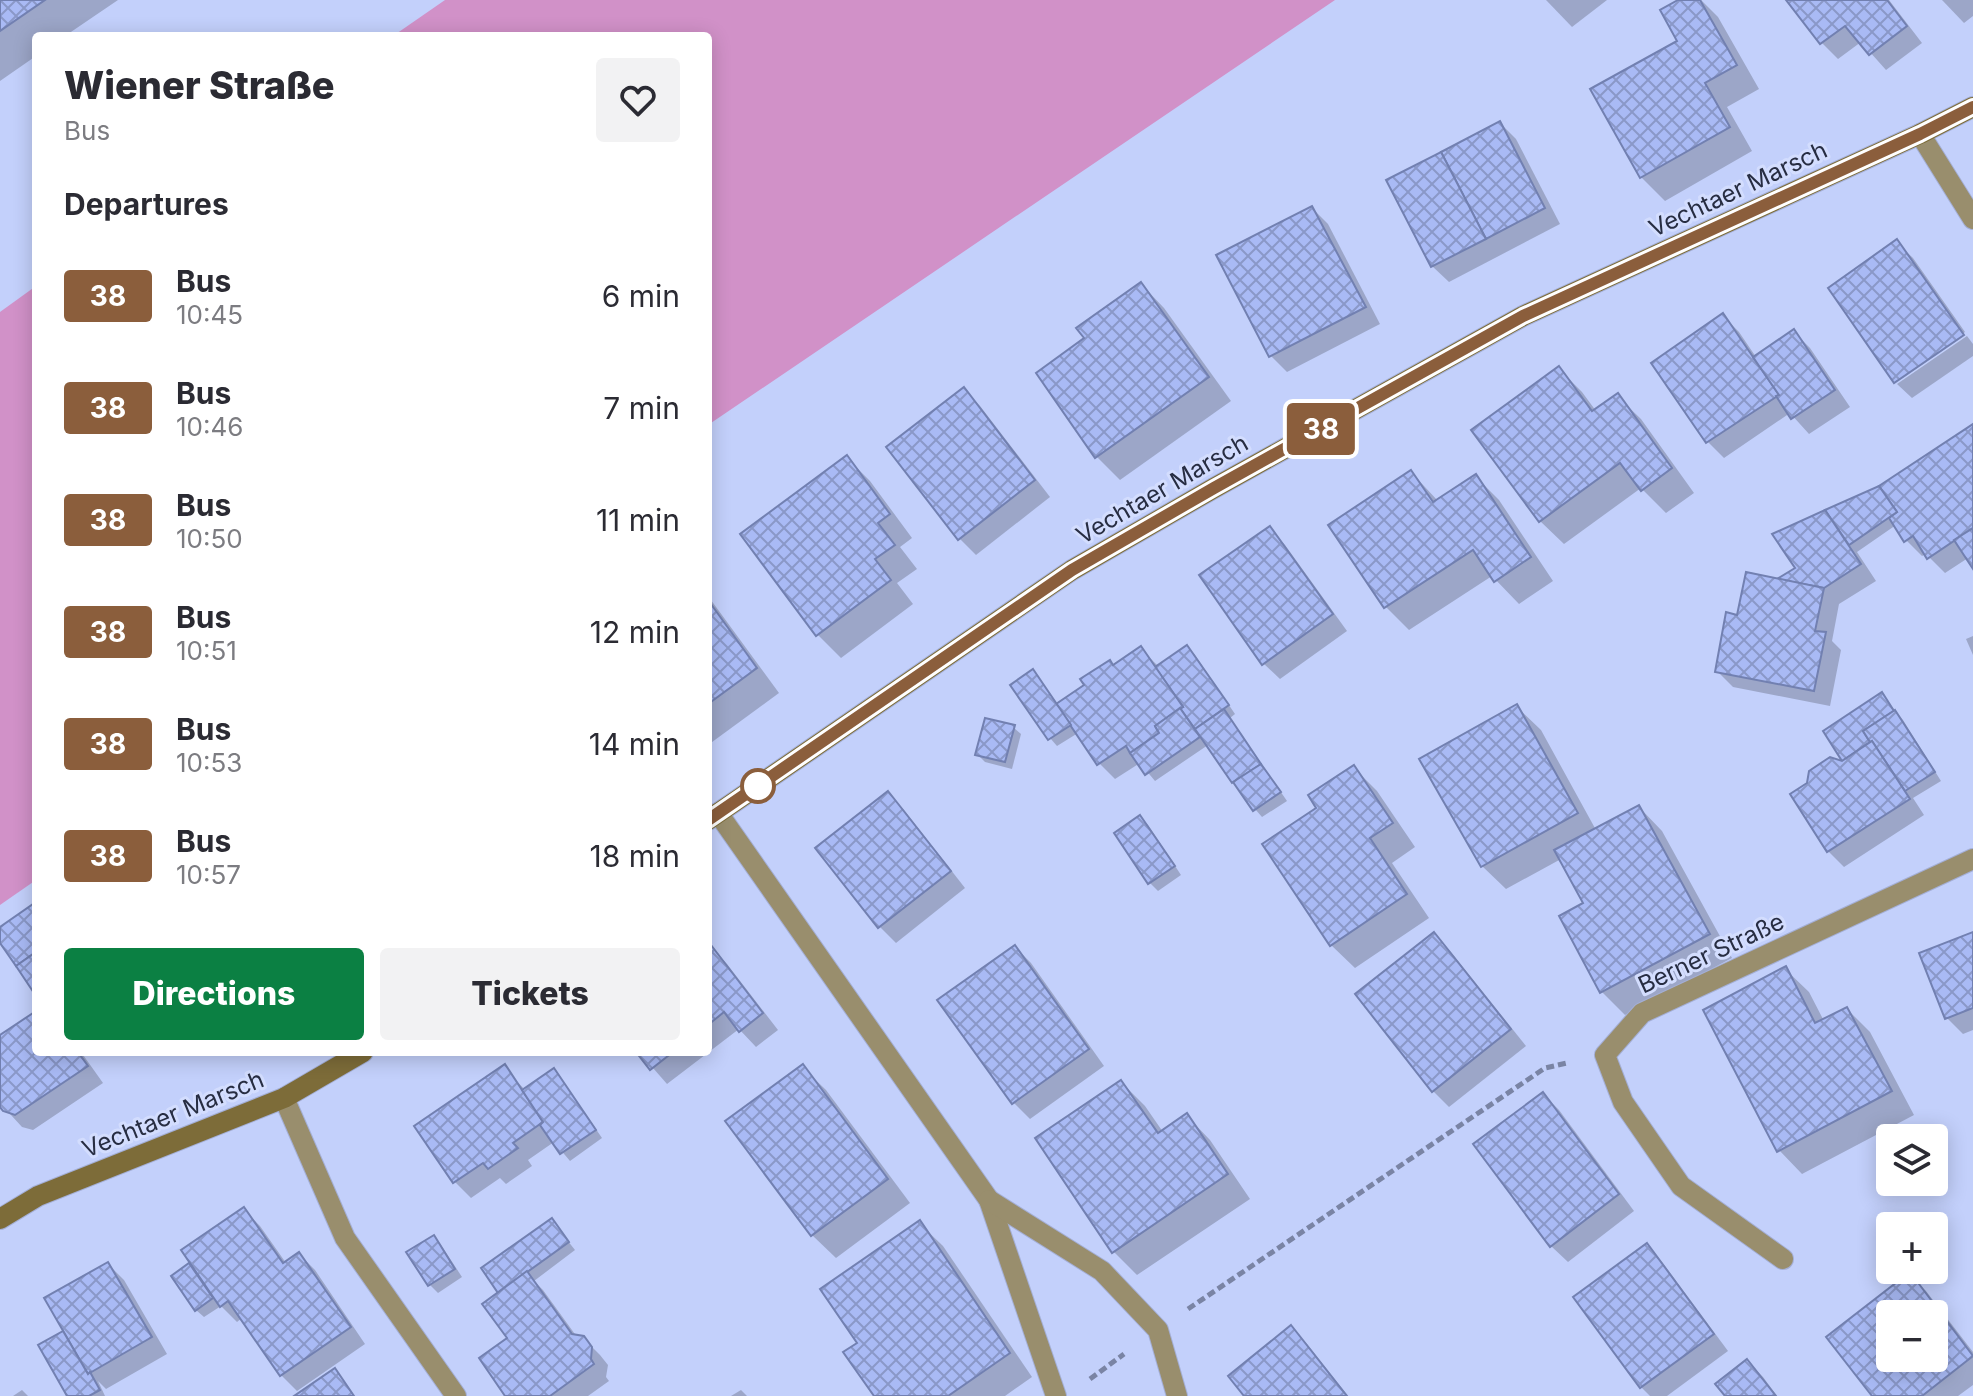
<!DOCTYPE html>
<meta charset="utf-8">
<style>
:root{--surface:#fff;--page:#f2f2f3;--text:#2b2b33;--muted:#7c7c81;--accent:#0b8043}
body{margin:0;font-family:Inter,sans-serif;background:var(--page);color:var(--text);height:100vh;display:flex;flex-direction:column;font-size:30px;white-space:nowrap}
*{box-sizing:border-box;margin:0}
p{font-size:26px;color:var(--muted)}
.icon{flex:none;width:44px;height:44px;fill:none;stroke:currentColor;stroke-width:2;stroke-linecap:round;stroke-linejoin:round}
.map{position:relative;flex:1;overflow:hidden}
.panel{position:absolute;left:32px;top:32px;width:680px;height:1024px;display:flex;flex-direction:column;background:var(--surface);border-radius:8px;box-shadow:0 4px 20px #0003}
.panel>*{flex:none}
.badge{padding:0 16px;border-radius:6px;font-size:28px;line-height:52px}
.buttons{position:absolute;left:1876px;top:1124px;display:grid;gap:16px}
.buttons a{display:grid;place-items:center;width:72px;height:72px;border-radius:8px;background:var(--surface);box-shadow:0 4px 20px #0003;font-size:40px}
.map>.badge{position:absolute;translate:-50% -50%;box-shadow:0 0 0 4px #fff}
h2{padding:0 32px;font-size:30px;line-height:72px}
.round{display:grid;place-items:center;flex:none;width:84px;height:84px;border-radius:8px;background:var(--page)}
.headline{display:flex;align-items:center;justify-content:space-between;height:136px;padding:0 32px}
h1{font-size:38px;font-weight:800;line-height:60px}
.button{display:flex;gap:16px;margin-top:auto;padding:16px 32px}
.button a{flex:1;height:92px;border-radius:8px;background:var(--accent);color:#fff;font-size:32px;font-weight:800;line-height:92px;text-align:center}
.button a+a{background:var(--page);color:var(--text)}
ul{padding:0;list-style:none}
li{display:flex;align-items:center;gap:24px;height:112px;padding:0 32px}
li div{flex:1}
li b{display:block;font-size:30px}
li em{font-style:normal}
li .badge{min-width:88px;font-weight:700;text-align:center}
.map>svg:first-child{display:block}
.green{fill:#d191c8}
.shadow{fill:#0003;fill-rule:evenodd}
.building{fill:url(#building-cross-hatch);stroke:#7280b1;stroke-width:2;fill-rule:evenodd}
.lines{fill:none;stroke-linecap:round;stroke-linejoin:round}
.street-casing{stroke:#a4afd6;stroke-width:22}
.secondary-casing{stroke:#a4afd6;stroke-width:22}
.path{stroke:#7a84a4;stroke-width:5;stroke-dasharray:8 4;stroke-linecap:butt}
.street{stroke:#998e6d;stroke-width:20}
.secondary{stroke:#7d6c39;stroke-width:20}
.line-casing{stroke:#fff;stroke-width:18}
.line{stroke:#8b5e3c;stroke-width:12}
.stop-dot{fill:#fff;stroke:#8b5e3c;stroke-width:4}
.labels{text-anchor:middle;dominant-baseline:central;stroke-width:6;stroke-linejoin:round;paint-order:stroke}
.street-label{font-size:24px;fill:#272d42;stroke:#d3ddfe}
</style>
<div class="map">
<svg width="1973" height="1396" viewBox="0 0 1973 1396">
<defs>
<pattern id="building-cross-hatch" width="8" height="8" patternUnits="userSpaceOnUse" patternTransform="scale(2)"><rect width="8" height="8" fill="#a9baf5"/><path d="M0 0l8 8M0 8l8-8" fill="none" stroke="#8a98c8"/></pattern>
</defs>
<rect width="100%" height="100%" fill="#c3d0fb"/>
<g class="green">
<path d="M445,0H1335L708,425V36H393Z"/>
<path d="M36,286V880L0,905V312Z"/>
</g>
<g class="shadow">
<path d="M0,0H118L65,36H36V56L0,81Z"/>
<path d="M1546,0H1607L1572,27Z"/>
<path d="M1682,0H1701L1718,17L1759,89L1727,107L1752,151L1665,201L1641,177L1680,41Z"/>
<path d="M1788,0H1889L1922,43L1886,70L1861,42L1838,59L1822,43Z"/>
<path d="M1942,0H1973V16L1964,23Z"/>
<path d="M1500,123L1516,139L1560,224L1449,282L1432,266Z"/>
<path d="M1312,208L1328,224L1380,324L1287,372L1270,355Z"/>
<path d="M1896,242L1913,258L1965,332L1896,380V382L1830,289Z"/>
<path d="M1141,284L1164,308L1231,401L1120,480L1096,456L1087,339Z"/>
<path d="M1723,316L1739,332L1756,357L1794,332L1810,348L1850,407L1809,434L1790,413L1724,458L1708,442Z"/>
<path d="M1967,336L1973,344V356L1912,398L1897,384Z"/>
<path d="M1559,369L1582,392L1596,411L1617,396L1641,419L1694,493L1666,513L1641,488L1564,544L1540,521Z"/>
<path d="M963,390L980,406L1050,497L976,555L960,539L889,447Z"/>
<path d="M1973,426V565L1968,558L1945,573L1926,554L1922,556L1906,540L1896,525L1857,552L1876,581L1839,604L1832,641L1841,650L1830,706L1733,687L1717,671L1739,618L1778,581L1797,568L1775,535L1880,488Z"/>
<path d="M846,457L870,481L912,538L900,547L917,569L897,583L913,604L841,658L817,634Z"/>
<path d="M1411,472L1438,501L1475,476L1499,500L1553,581L1519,604L1492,576L1409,630L1386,607Z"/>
<path d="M1269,529L1285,545L1347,631L1280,679L1263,663Z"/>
<path d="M708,596L779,693L708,745Z"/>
<path d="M1973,636V655L1966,639Z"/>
<path d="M1187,647L1195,655L1235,714L1230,718L1287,801L1262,817L1255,809L1208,745L1155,781L1140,763L1115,779L1099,763L1078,733L1057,746L1050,738L1040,679L1058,705L1141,649L1159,667Z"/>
<path d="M1882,695L1903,720L1941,781L1913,798L1924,815L1844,867L1828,851L1846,764L1826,731Z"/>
<path d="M1517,707L1541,730L1596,830L1639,807L1662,831L1732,958L1625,1015L1602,992L1586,904L1561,859L1506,889L1482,866Z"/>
<path d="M1013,727L1021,734L1012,769L985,762L977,754Z"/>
<path d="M1354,768L1377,791L1415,847L1392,863L1429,918L1355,968L1331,945L1319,808Z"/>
<path d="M888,794L904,810L965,888L896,943L880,927L818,849Z"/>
<path d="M1140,818L1148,825L1181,875L1158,891L1150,883L1116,834Z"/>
<path d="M1973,934V1030L1963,1034L1947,1018Z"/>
<path d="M1434,935L1450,951L1526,1046L1449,1107L1433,1091Z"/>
<path d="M1015,947L1031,963L1104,1066L1030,1119L1014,1103L940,1000Z"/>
<path d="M711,948L727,964L778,1030L756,1047L739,1029L667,1084L639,1052H708V950Z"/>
<path d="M1785,969L1809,992L1824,1021L1847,1009L1870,1032L1914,1115L1802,1174L1779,1150Z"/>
<path d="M36,1013V1052H81L103,1083L33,1130L22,1127L0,1103V1037Z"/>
<path d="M504,1067L525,1090L554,1070L561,1078L602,1138L570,1161L554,1142L528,1160L532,1166L506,1184L500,1178L471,1198L455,1182L416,1126Z"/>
<path d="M802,1067L826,1090L910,1203L836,1258L812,1235Z"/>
<path d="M1121,1082L1145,1106L1163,1132L1187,1116L1210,1140L1250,1199L1137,1275L1114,1252Z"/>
<path d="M1543,1094L1559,1110L1634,1211L1568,1262L1551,1246Z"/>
<path d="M244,1210L260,1226L286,1263L299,1254L315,1270L365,1344L297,1391L281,1375L242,1318L237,1322L221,1306L204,1317L196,1310L189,1265L196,1272L197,1271Z"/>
<path d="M552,1221L575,1250L534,1281L543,1290L577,1337L583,1338L600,1355L608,1365L606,1377L609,1381L588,1396H508L510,1338L500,1293Z"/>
<path d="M919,1223L943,1246L1032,1377L1005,1396H876L860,1343Z"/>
<path d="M433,1237L441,1245L462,1277L438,1293L430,1285Z"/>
<path d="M1646,1246L1662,1262L1728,1351L1667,1396H1650L1641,1387Z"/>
<path d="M108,1264L124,1280L167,1354L106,1389L98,1381L105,1396H69L63,1333L69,1339Z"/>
<path d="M1909,1275L1926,1291L1973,1352V1385L1958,1396H1874L1829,1337ZM1890,1314H1934V1358H1890Z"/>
<path d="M1291,1328L1307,1344L1348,1396H1247Z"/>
<path d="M1747,1361L1763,1377L1777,1396H1727Z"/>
<path d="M22,1390L28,1396H13Z"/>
<path d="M741,1390L747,1396H731Z"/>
</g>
<g class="building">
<path d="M0,0H45L0,31Z"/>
<path d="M1678,0H1700L1737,65L1705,83L1730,127L1640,178L1590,89L1677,41L1660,10Z"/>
<path d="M1786,0H1887L1907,26L1869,55L1845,26L1820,44Z"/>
<path d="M1500,121L1545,208L1486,239L1441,152Z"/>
<path d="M1441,152L1486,239L1431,267L1386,180Z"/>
<path d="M1312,206L1366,307L1269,357L1216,255Z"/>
<path d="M1897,239L1964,335L1894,383L1828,288Z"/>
<path d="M1141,282L1209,377L1095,458L1036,373L1084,338L1076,328Z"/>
<path d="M1723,313L1779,395L1706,443L1651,363Z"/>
<path d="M1794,329L1835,390L1791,419L1776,396L1779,395L1753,357Z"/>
<path d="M1559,366L1592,411L1618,393L1672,468L1641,491L1620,463L1539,522L1471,430Z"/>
<path d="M964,387L1035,480L958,540L886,447Z"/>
<path d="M1973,424V528L1927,559L1913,536L1904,542L1889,518L1897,512L1879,486Z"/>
<path d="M847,455L890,514L878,523L895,545L875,559L891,580L816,636L740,534Z"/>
<path d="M1411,470L1433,502L1476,474L1531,557L1494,582L1473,550L1384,608L1328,525Z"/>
<path d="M1879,486L1897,512L1849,545L1825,510Z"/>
<path d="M1825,510L1861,564L1824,588L1777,579L1795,568L1772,534Z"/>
<path d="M1270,526L1333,614L1262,665L1199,575Z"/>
<path d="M1973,528V569L1954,540Z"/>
<path d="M1746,572L1824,588L1815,631L1826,632L1814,691L1715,672L1726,612L1737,615Z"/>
<path d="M708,600L757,668L708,704Z"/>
<path d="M1187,645L1229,705L1195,729L1180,708L1183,707L1155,667Z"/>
<path d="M1141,646L1183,707L1155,726L1159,733L1130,753L1126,746L1097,765L1056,704L1084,685L1080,679L1110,660L1113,665Z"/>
<path d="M1033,669L1071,725L1048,740L1010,685Z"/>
<path d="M1882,692L1894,711L1863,731L1870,742L1842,761L1823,731Z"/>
<path d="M1517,704L1578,813L1481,867L1419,759Z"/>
<path d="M1180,708L1200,737L1145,775L1130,753L1159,733L1155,726Z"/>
<path d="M1224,709L1261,764L1232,783L1195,729Z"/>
<path d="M1895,710L1935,772L1905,791L1872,741L1870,742L1863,731Z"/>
<path d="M985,718L1015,725L1005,762L975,755Z"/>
<path d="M1872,741L1910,799L1827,852L1790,794L1807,783L1809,771L1830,757L1842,761Z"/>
<path d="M1261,764L1281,792L1253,811L1233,782Z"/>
<path d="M1354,765L1393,823L1370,838L1407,894L1330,946L1262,844L1316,808L1308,795Z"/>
<path d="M888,791L951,871L878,928L815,848Z"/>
<path d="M1639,805L1710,934L1600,993L1559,916L1583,903L1554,850Z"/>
<path d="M1140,815L1175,866L1148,884L1114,833Z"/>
<path d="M36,902V952L16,966L0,943V927Z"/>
<path d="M1434,932L1511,1029L1432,1092L1355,994Z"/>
<path d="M1973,932V1008L1945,1019L1919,953Z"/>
<path d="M711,945L763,1013L739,1032L724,1012L708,1025V947Z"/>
<path d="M1015,945L1089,1049L1012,1104L937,1000Z"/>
<path d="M36,952V996L16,966Z"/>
<path d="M1786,966L1815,1023L1847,1007L1892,1091L1777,1152L1703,1010Z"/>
<path d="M36,1011V1052H78L88,1066L15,1115L3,1111L0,1107V1035Z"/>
<path d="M636,1052H673L650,1070Z"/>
<path d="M505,1064L543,1122L513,1143L518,1148L488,1169L483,1163L453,1183L414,1126Z"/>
<path d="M803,1064L888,1179L811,1236L725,1121Z"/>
<path d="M554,1068L596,1130L560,1154L540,1125L543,1122L522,1090Z"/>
<path d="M1121,1080L1158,1133L1187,1113L1228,1174L1112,1253L1035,1138Z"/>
<path d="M1543,1092L1619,1194L1550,1247L1473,1144Z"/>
<path d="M244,1207L283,1263L299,1252L351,1327L280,1376L228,1301L220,1307L181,1250Z"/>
<path d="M552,1218L569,1242L498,1293L481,1268Z"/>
<path d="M920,1220L1010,1353L948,1396H874L843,1352L857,1343L820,1289Z"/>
<path d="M434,1235L455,1269L428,1286L406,1252Z"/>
<path d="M1647,1243L1714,1334L1640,1388L1573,1297Z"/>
<path d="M108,1262L152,1337L88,1374L44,1298Z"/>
<path d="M189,1263L213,1298L195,1311L171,1276Z"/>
<path d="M527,1271L572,1334L584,1336L592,1347L591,1359L594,1364L550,1396H505L479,1358L507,1338L482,1304Z"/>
<path d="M1910,1272L1973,1356L1922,1396H1872L1826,1337ZM1890,1314H1934V1358H1890Z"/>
<path d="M1291,1325L1347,1396H1244L1228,1376Z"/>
<path d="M63,1331L88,1374L90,1372L100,1390L89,1396H67L38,1345Z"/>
<path d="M1747,1359L1776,1396H1725L1715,1384Z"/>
<path d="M335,1368L354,1396H294Z"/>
</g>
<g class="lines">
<defs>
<g id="street">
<path d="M1920,134L1973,219"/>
<path d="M718,813L989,1200L1056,1396"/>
<path d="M284,1098L345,1238L456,1396"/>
<path d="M989,1200L1102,1271L1158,1330L1177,1396"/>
<path d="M1783,1259L1681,1186L1623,1102L1605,1055L1642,1013L1973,859"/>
</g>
<g id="secondary">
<path d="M708,820L1072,570L1214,488L1523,316L1920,134L1973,107"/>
<path d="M0,1219L38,1196L284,1098L363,1052"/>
</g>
</defs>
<use href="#street" class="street-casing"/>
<use href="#secondary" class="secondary-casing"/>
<g class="path">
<path d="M1188,1309L1545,1068L1567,1063"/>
<path d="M1090,1379L1124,1354"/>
</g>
<use href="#street" class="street"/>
<use href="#secondary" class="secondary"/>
</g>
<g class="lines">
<defs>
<path id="line" d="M708,820L1072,570L1214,488L1523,316L1920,134L1973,107"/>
</defs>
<use href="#line" class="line-casing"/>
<use href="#line" class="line"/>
</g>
<circle class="stop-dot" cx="758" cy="786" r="16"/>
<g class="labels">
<g class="street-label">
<text transform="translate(1738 189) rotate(-25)">Vechtaer Marsch</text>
<text transform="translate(1162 489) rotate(-30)">Vechtaer Marsch</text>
<text transform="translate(1711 953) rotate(-25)">Berner Straße</text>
<text transform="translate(173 1114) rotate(-22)">Vechtaer Marsch</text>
</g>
</g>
</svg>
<div class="buttons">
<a><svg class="icon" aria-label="layers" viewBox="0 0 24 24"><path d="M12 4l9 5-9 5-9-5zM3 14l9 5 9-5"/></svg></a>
<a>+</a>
<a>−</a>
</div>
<b class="badge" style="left:1321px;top:429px;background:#8b5e3c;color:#fff">38</b>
<section class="panel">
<div class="headline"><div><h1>Wiener Straße</h1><p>Bus</p></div><a class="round"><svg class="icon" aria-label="heart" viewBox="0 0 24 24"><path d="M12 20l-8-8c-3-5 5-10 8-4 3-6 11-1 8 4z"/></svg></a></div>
<h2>Departures</h2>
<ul>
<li><span class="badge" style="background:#8b5e3c;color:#fff">38</span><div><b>Bus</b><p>10:45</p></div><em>6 min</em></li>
<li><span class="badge" style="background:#8b5e3c;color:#fff">38</span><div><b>Bus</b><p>10:46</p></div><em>7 min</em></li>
<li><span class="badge" style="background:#8b5e3c;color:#fff">38</span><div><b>Bus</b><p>10:50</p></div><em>11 min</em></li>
<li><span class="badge" style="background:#8b5e3c;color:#fff">38</span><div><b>Bus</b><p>10:51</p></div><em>12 min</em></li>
<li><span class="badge" style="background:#8b5e3c;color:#fff">38</span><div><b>Bus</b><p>10:53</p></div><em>14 min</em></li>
<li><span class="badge" style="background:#8b5e3c;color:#fff">38</span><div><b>Bus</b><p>10:57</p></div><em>18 min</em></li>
</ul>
<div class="button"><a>Directions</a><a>Tickets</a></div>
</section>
</div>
